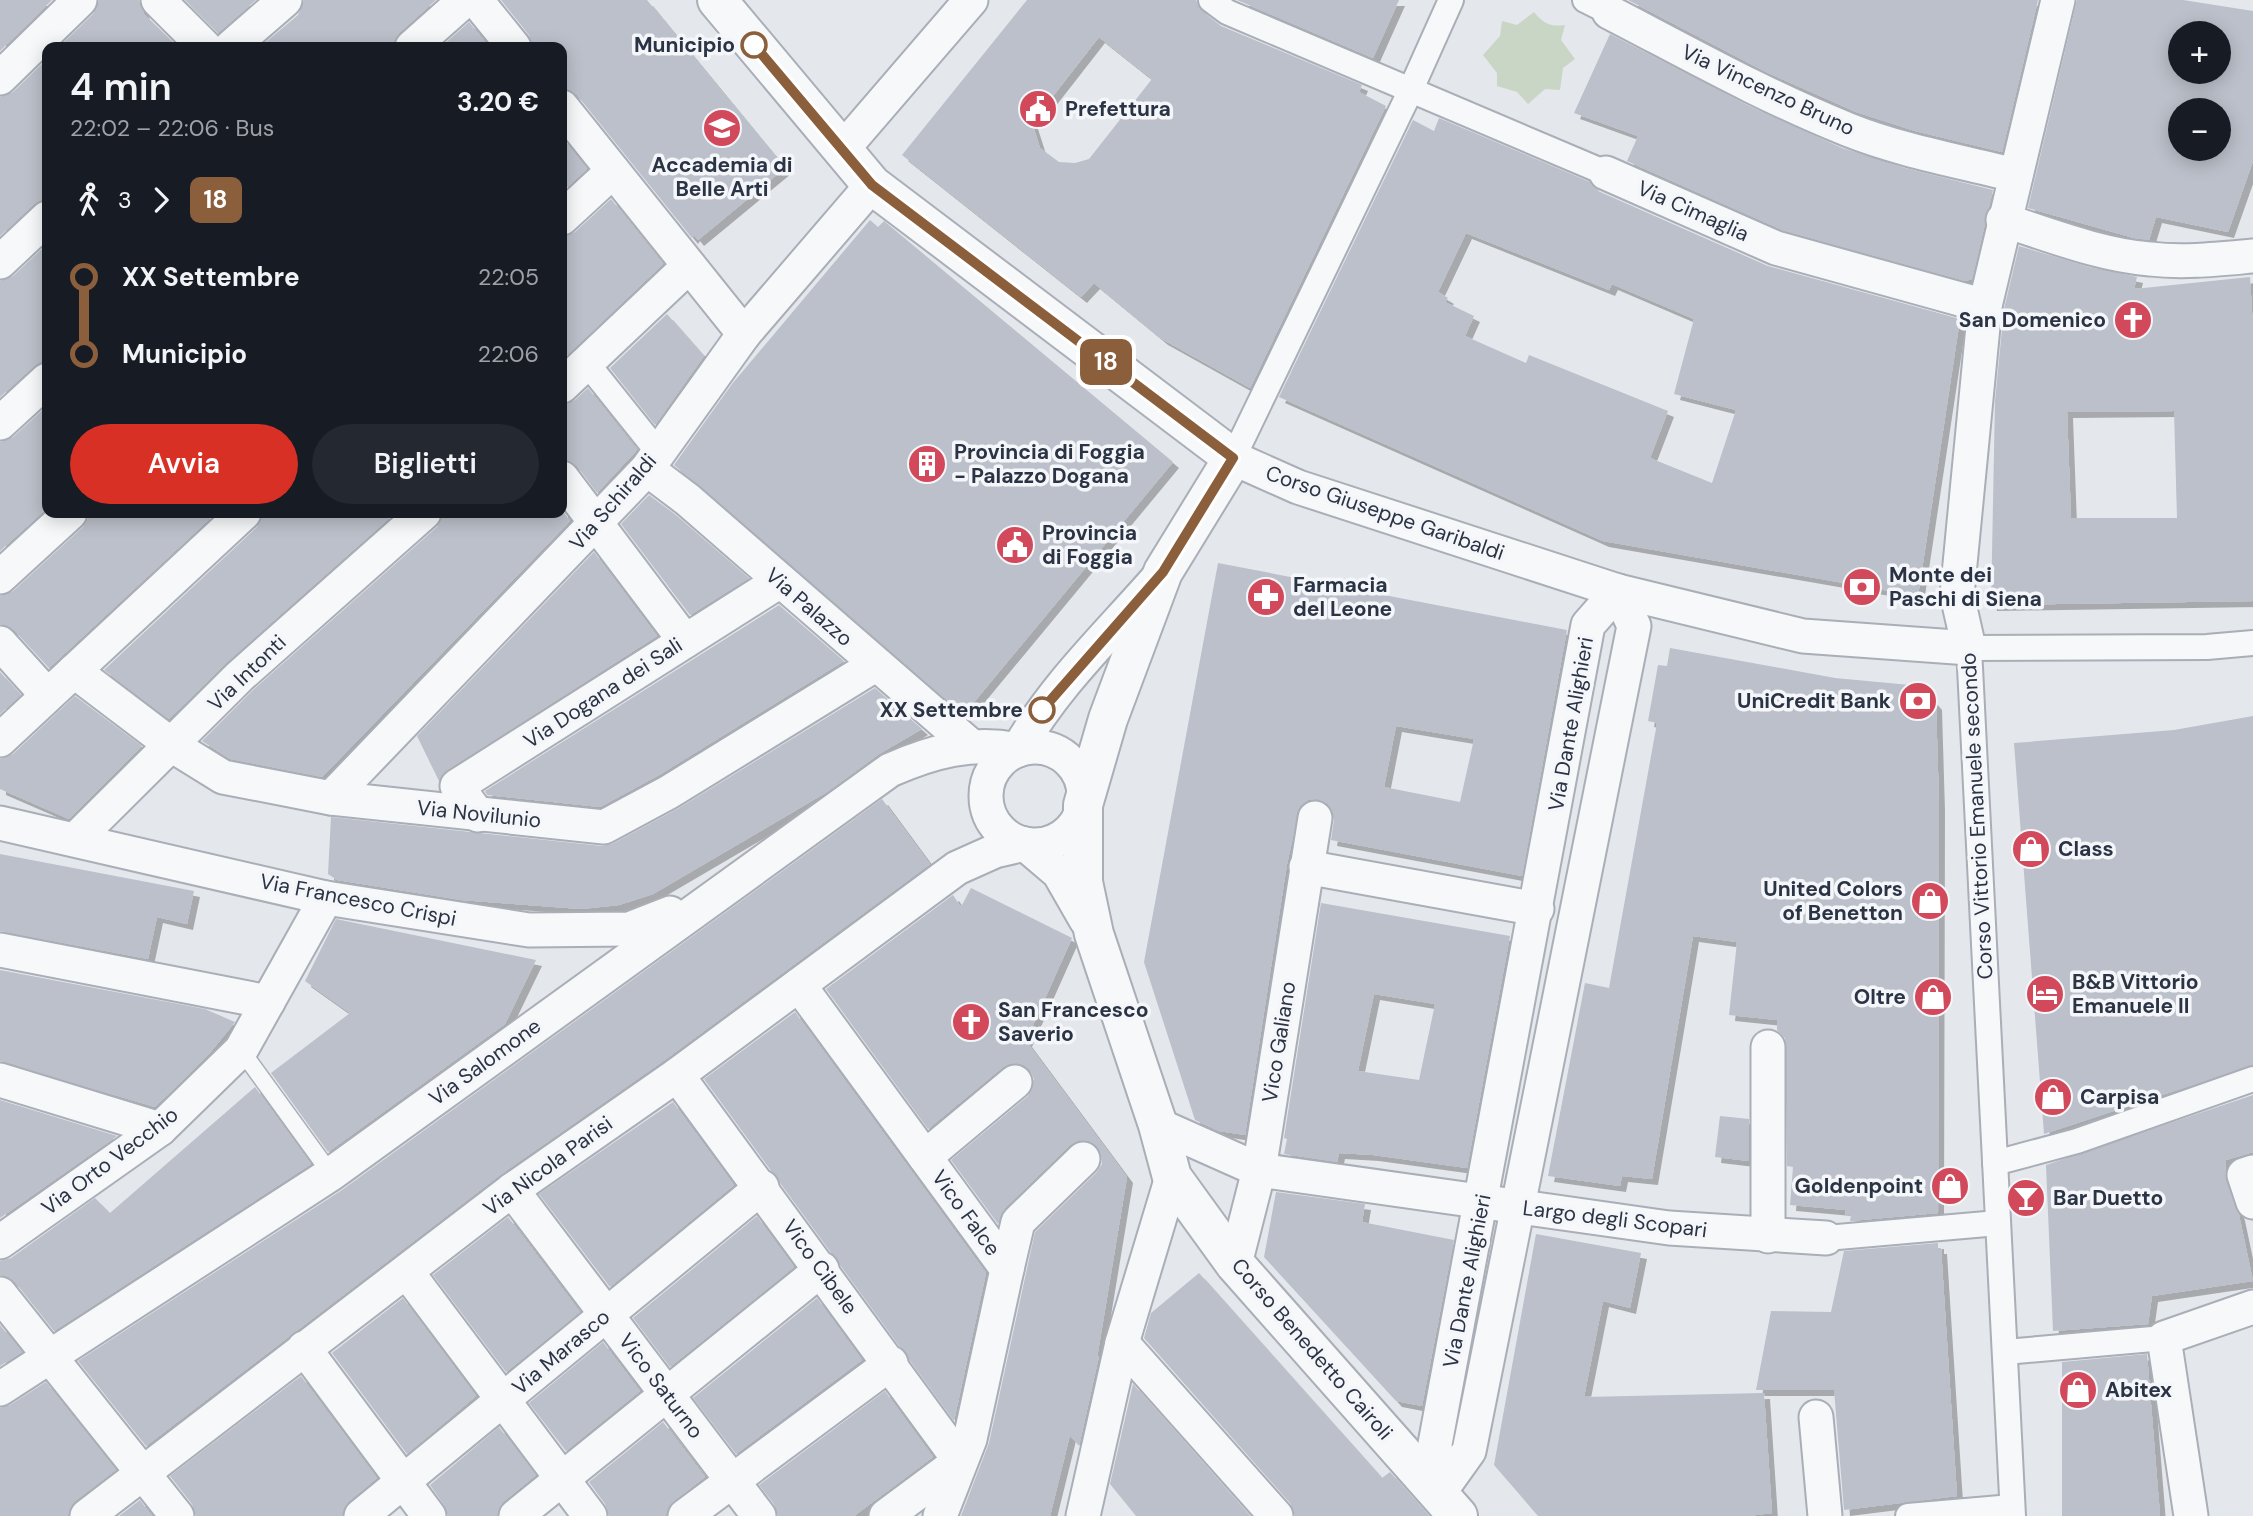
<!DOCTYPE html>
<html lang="it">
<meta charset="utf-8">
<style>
:root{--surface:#171b24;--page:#242831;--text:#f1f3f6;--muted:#9ea1a6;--accent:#d93025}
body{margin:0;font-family:"DM Sans",sans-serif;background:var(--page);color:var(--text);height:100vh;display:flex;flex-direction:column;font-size:26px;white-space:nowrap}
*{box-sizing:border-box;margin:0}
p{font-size:23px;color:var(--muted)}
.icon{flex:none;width:38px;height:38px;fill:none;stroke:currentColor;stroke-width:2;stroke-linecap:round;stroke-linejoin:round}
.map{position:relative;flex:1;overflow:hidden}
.details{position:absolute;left:42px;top:42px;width:525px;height:476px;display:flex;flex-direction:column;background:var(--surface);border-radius:14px;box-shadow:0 4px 18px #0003}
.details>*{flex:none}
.badge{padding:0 14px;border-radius:10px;font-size:24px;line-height:46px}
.buttons{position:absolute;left:2168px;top:21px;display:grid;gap:14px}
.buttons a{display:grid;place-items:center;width:63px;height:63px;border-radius:50%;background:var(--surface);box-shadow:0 4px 18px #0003;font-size:35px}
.map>.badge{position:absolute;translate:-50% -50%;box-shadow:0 0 0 4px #fff}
.legs{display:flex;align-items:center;gap:10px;height:77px;padding:0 28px;font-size:23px}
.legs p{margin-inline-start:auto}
.headline{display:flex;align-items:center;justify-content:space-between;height:119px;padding:0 28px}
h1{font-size:38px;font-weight:600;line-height:52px}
.button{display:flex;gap:14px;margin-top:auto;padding:14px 28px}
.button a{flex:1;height:80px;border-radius:42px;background:var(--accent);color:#fff;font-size:28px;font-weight:600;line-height:80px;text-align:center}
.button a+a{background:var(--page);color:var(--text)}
ul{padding:0 28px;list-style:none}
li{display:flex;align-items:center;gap:24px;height:77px;font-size:26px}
li i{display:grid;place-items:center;width:10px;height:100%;margin:0 9px;background:currentColor}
li i::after{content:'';width:18px;height:18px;margin:-9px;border:5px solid;border-radius:50%;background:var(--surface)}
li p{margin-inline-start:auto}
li:first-child i{background:linear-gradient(#0000 50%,currentColor 0)}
li:last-child i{background:linear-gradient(currentColor 50%,#0000 0)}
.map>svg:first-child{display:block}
.green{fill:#c9d6c5}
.building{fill:#bbc0ca;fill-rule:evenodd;filter:url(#shadow)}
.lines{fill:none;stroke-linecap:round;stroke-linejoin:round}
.service-casing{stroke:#a9aeb7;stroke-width:19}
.pedestrian-casing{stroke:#a9aeb7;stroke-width:28}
.minor-casing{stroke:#a9aeb7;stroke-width:37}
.tertiary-casing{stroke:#a9aeb7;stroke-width:42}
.service{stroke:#f7f8fa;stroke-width:16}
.pedestrian{stroke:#f7f8fa;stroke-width:24}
.minor{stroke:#f7f8fa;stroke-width:33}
.tertiary{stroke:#f7f8fa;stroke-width:38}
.line-1-casing{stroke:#fff;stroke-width:16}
.line-1{stroke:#8b5e3c;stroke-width:10}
.stop-1-dot{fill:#fff;stroke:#8b5e3c;stroke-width:3.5}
.labels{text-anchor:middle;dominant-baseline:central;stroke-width:7;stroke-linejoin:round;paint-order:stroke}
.stop-label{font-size:21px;font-weight:bold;fill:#2b3445;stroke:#f4f6f9;text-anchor:end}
.street-label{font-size:21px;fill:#2b3445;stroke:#f4f6f9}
.poi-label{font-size:21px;font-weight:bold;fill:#2b3445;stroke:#f4f6f9;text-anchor:start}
</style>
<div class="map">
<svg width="2253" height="1516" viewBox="0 0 2253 1516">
<defs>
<filter id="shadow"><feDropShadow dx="6" dy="6" stdDeviation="0" flood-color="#0004"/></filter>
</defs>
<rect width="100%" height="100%" fill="#e4e7ec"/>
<path class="green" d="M1534,12C1544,24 1550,27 1565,25L1561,40L1575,59L1563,68L1560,90L1545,89L1528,104L1517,92L1497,86V73L1483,55L1500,36L1502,21L1517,25Z"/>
<g class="building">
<path d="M0,0H52L0,51Z"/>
<path d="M99,0H139L144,14L178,47H59L93,14Z"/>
<path d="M185,0H256L218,33Z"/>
<path d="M304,0H436L399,33L393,47H260L298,15Z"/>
<path d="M501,0H647L785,168L698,240L694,235L692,238L577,95L562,88V47H533L529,35Z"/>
<path d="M1027,0H1196L1202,11L1221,26L1362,85L1359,92L1386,106L1250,388L1162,339L1094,283L1081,297L902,155ZM1099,37L1152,79L1089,159L1075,163L1059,162L1040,148L1032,123Z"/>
<path d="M1237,0H1399L1373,58Z"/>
<path d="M1628,0H2038L2002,152L1915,131L1856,112L1766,72Z"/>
<path d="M2077,0H2183L2253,11V161L2228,232L2156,217L2149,240L2134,238L2028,208ZM2180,33H2219V72H2180ZM2180,110H2219V149H2180Z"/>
<path d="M469,22L489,47H441Z"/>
<path d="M1610,34L1749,106L1842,148L1905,168L1993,190L1972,279L1965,281L1782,230L1627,161L1638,136L1574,113Z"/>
<path d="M47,59V199L34,204L0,236V97L13,92Z"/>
<path d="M1439,118L1590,182L1598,191L1768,266L1960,319L1918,596L1603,541L1279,397L1413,120L1434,131ZM1466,233L1609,290L1612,284L1694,319L1674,394L1736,410L1712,483L1650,458L1668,411L1529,355L1526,363L1465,336L1474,316L1445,302L1448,298L1438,292Z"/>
<path d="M562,137L587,169L562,192Z"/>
<path d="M611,199L663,264L562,360V237L575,232Z"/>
<path d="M870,220L878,227L884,221L1173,462L970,707L964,702L955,707L674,465L732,384Z"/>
<path d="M47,244V361L34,366L0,397V281L13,276Z"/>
<path d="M2019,246L2089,267L2137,277L2134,289L2250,277L2253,330V601L1991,605L1995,401L2004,309ZM2174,411L2177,518H2071L2067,412Z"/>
<path d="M667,314L704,356L655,425L610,368Z"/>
<path d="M588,388L637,450L597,493L577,466L562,459V405L575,400Z"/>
<path d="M47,406V508L0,551V442L13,437Z"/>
<path d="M649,495L676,515L749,578L690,615L621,524Z"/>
<path d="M562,510L570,521L322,777L230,759L202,741L253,690L437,527L443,513H562Z"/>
<path d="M91,513H216L49,668L14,630L0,624V596L13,591L83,527Z"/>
<path d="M263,513H395L227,662L169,719L104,670L257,527Z"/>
<path d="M594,552L657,636L447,770L439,781L417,736Z"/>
<path d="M1218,563L1567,630L1522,876L1331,840L1334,820L1328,804L1317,799L1308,800L1300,806L1287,864L1245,1135L1219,1131L1195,1120L1144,962ZM1396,726L1474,739L1460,802L1384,787Z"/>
<path d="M779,605L844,661L659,775L600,807L487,795L485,791Z"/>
<path d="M1670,648L1835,678L1921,686L1936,704L1939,805L1938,1213L1850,1221L1851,1215H1845L1846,1210L1790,1205L1793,1167L1787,1166L1785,1038L1777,1030V1020L1729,1015L1737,942L1693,936L1652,1179L1622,1176L1620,1186L1548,1176L1585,983L1609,988L1657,723L1648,721L1658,665L1667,666Z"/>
<path d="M0,672L21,695L0,714Z"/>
<path d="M875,688L922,729L879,754L827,792L653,894L619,905L581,909L461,900L337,880L328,874L331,817L602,846L612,844L679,808Z"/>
<path d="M75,696L142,746L69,819L0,789V759L13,754Z"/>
<path d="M2253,716V1065L2044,1134L2014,743L2174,730Z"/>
<path d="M882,799L930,864L666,1059L500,1175L146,1446L78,1361L342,1190Z"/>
<path d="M0,854L194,891L187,924L157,917L148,959L0,931Z"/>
<path d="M971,888L1072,938L1026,1041L1127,1177L1097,1358L1099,1356L1079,1446L1070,1435L1050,1516H961L989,1443L1035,1232L1096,1173L1102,1164L1101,1154L1089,1141L1079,1140L1070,1145L1005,1208L998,1224L951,1160L1028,1096L1034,1079L1030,1070L1021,1064L1003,1067L928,1129L826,989L953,895L961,907Z"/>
<path d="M1321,903L1510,936L1467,1168L1373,1155L1339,1153L1337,1162L1284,1154L1287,1139L1284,1138ZM1374,994L1435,1004L1419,1080L1358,1071Z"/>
<path d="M336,919L536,960L505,1024L328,1152L271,1073L350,1013L305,981Z"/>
<path d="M0,970L205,1009L235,1022L209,1054L155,1107L0,1061Z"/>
<path d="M795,1012L986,1273L954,1421L704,1079Z"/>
<path d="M255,1087L311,1164L54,1331L15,1282L0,1275V1261L11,1258L95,1198L110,1213Z"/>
<path d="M2253,1095V1152L2226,1160L2225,1172L2239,1215L2253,1281L2152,1296L2148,1324L2053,1331L2046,1165Z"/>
<path d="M0,1100L117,1136L0,1218Z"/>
<path d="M673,1102L734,1185L610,1287L539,1194Z"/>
<path d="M1720,1116L1749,1119V1161L1715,1157Z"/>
<path d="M1276,1192L1365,1204L1362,1222L1454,1240L1422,1406L1396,1401L1264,1257Z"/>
<path d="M757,1216L794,1267L670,1367L633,1318Z"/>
<path d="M508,1217L580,1312L506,1372L433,1275Z"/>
<path d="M1536,1234L1641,1253L1630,1308L1603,1301L1584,1397L1764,1393L1772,1513L1748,1516H1538L1494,1465Z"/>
<path d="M1938,1243V1248H1941L1957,1496L1844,1510L1834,1390H1756L1771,1311L1831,1312L1844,1251Z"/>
<path d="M1199,1273L1382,1478L1390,1472L1429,1516H1295L1290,1503L1144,1338L1151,1313Z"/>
<path d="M403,1298L476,1396L407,1454L332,1353Z"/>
<path d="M817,1298L862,1360L736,1454L693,1398Z"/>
<path d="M0,1325L22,1352L0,1366Z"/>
<path d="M603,1342L640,1391L566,1451L529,1403Z"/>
<path d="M2147,1354L2160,1516H2062V1362Z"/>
<path d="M301,1376L377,1478L348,1502L342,1516H196L192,1504L170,1476Z"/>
<path d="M46,1382L116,1470L75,1501L68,1516H0V1408L10,1405Z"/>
<path d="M1133,1384L1250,1516H1136L1110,1484Z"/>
<path d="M885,1391L933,1457L854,1516H778L774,1504L759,1485Z"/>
<path d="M663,1422L705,1477L674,1501L666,1516H609L605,1504L589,1482Z"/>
<path d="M499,1427L536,1475L503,1502L497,1516H448L444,1505L430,1485Z"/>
<path d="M140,1500L152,1516H119Z"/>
</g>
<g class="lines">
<defs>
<path id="service" d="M241,1050L331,1174"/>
<g id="pedestrian">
<path d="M1211,0L1227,12L1606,173"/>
<path d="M1585,0L1609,12"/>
<path d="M586,362L658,452"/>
<path d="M1233,458L1407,98L1451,0"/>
<path d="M1995,1163L2077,1141L2253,1079"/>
<path d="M1826,1238L1998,1223"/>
<path d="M2005,1352L2164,1338"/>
<path d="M1908,1516L2012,1507"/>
<path d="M2013,1516L1969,648L2207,647L2253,643"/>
</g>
<g id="minor">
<path d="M158,0L205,47"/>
<path d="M476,0L514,47"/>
<path d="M1609,12C1688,53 1766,97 1849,130C1902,151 1959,161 2014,175"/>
<path d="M231,47L285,0"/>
<path d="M412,47L465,0"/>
<path d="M0,78L80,0"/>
<path d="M562,107L744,334"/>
<path d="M841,151L971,0"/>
<path d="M1606,173L1776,248L1985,306"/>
<path d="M562,218L613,171"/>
<path d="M2003,220C2050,235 2100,255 2150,259C2184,263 2219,259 2253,256"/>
<path d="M0,262L47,218"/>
<path d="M562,386L689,266"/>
<path d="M0,423L47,380"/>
<path d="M1233,458L1298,487L1618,591L1803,636L1969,648L1957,595L1985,306L2058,0"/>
<path d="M647,469L688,500L971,746"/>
<path d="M562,478L685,641"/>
<path d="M0,577L70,513"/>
<path d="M0,643L47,695"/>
<path d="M74,671L173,746L223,777L331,798L604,827L669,792L875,665"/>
<path d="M0,740L244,513"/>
<circle cx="1035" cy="796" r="49"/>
<path d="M1018,750C1054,686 1108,635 1157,579"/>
<path d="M331,798L647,469L744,334L872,185"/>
<path d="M478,815L457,786L780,581"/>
<path d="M0,823L326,898L529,930L629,929L670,913"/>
<path d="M76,839L240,676L424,513"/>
<path d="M1025,844L1059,873L1086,920"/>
<path d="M1306,867L1537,909"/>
<path d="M0,950L268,1002"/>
<path d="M799,985L1007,1269L970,1439L940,1516"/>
<path d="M1768,1047V1236"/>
<path d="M677,1075L960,1461L886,1516"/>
<path d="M0,1080L160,1129"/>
<path d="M1158,1125L1259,1170L1669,1228L1826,1238"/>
<path d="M925,1157L1015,1082"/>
<path d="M2253,1172L2244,1175L2253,1202"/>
<path d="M512,1190L759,1516"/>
<path d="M0,1242L160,1129L241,1050L326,898"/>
<path d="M1235,1264L1259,1170L1315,818"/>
<path d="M1007,1269L1018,1222L1083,1159"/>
<path d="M407,1272L590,1516"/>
<path d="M0,1294L177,1516"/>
<path d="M1122,1343L1276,1516"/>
<path d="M304,1348L429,1516"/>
<path d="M0,1389L331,1174L890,770C931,752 973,740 1018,750"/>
<path d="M1816,1417L1825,1516"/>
<path d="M1439,1493L1469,1451L1634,626L1618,591"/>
<path d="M1439,1493L1435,1444L1588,625L1618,591"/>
<path d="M87,1516L512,1190L677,1075L957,868L995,851L1025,844"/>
<path d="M361,1516L762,1187"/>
<path d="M516,1516L822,1269"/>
<path d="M685,1516L891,1363"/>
<path d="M1083,1516L1122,1343L1172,1177"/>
<path d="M2191,1516L2164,1338L2253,1307"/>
</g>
<path id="tertiary" d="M717,0L872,185L1233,458L1163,572L1108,719L1083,805V882L1094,934L1158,1125L1172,1177L1235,1264L1458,1516"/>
</defs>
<use href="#service" class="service-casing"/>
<use href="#pedestrian" class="pedestrian-casing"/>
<use href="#minor" class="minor-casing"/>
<use href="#tertiary" class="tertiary-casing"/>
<use href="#service" class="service"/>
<use href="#pedestrian" class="pedestrian"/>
<use href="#minor" class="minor"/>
<use href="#tertiary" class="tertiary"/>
</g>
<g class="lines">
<defs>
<path id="line-1" d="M754,45L872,185L1233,458L1163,572L1042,710"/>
</defs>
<use href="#line-1" class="line-1-casing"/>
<use href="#line-1" class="line-1"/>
</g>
<defs>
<symbol id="civic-disc" viewBox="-11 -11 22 22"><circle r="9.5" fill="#d1495b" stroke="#f4f6f9"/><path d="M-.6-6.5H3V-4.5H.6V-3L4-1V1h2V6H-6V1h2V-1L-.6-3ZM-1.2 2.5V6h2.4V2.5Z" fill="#fff"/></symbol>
<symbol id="university-disc" viewBox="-11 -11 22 22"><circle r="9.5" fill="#d1495b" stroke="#f4f6f9"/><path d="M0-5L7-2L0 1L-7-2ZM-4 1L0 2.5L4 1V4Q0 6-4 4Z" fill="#fff"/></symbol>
<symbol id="church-disc" viewBox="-11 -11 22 22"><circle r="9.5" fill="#d1495b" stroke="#f4f6f9"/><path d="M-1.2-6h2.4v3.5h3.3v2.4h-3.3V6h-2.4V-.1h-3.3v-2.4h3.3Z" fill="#fff"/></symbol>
<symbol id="building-disc" viewBox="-11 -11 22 22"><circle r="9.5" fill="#d1495b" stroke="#f4f6f9"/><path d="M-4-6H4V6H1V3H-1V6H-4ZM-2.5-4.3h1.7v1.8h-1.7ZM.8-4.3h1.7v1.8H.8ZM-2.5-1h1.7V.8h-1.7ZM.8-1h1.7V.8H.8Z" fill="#fff"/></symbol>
<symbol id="bank-disc" viewBox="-11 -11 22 22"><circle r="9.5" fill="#d1495b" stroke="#f4f6f9"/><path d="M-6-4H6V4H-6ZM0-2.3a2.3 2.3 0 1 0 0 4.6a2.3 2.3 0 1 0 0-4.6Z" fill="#fff"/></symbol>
<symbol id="pharmacy-disc" viewBox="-11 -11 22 22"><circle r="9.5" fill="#d1495b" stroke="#f4f6f9"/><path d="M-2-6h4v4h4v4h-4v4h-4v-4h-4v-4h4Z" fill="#fff"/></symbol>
<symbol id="shop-disc" viewBox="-11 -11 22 22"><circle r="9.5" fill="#d1495b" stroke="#f4f6f9"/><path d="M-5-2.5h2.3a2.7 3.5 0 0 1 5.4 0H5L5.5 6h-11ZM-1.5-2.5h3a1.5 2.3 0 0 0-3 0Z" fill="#fff"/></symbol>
<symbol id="hotel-disc" viewBox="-11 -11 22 22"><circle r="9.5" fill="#d1495b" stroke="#f4f6f9"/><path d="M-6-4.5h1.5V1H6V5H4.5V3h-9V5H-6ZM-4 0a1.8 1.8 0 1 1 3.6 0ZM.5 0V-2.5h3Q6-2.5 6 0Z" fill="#fff"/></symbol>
<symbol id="bar-disc" viewBox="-11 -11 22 22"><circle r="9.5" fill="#d1495b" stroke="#f4f6f9"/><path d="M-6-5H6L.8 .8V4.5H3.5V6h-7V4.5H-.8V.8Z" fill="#fff"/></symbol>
</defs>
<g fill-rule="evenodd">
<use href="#civic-disc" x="1016" y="87" width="44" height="44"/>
<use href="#university-disc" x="700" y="106" width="44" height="44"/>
<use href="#church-disc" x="2111" y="298" width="44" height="44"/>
<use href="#building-disc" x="905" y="442" width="44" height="44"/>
<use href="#civic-disc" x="993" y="523" width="44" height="44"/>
<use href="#bank-disc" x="1840" y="565" width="44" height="44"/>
<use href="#pharmacy-disc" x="1244" y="575" width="44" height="44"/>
<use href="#bank-disc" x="1896" y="679" width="44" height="44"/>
<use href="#shop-disc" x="2009" y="827" width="44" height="44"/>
<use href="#shop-disc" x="1908" y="879" width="44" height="44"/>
<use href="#hotel-disc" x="2023" y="972" width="44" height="44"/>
<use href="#shop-disc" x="1911" y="975" width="44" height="44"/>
<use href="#church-disc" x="949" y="1000" width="44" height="44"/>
<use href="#shop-disc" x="2031" y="1075" width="44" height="44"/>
<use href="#shop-disc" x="1928" y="1164" width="44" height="44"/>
<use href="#bar-disc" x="2004" y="1176" width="44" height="44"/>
<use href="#shop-disc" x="2056" y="1368" width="44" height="44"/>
</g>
<g class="stop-1-dot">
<circle cx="754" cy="45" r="12"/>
<circle cx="1042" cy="710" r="12"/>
</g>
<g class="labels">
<g class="stop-label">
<text x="735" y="45">Municipio</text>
<text x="1023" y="710">XX Settembre</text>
</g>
<g class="street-label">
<text transform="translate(1768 90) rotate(25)">Via Vincenzo Bruno</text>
<text transform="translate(1693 211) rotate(24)">Via Cimaglia</text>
<text transform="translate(613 502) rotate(-49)">Via Schiraldi</text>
<text transform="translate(1385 513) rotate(19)">Corso Giuseppe Garibaldi</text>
<text transform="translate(809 607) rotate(41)">Via Palazzo</text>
<text transform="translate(247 673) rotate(-44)">Via Intonti</text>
<text transform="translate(603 693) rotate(-33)">Via Dogana dei Sali</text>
<text transform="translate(1571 724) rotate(-80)">Via Dante Alighieri</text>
<text transform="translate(479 814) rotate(6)">Via Novilunio</text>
<text transform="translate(1977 816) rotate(-93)">Corso Vittorio Emanuele secondo</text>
<text transform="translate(358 900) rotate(11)">Via Francesco Crispi</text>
<text transform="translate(1279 1042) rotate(-81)">Vico Galiano</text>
<text transform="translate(485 1062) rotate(-36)">Via Salomone</text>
<text transform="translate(110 1161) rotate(-37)">Via Orto Vecchio</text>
<text transform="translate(548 1166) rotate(-36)">Via Nicola Parisi</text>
<text transform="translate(966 1213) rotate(54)">Vico Falce</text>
<text transform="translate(1615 1219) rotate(7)">Largo degli Scopari</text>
<text transform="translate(820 1267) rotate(54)">Vico Cibele</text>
<text transform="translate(1467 1281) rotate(-79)">Via Dante Alighieri</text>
<text transform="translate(1312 1349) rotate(49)">Corso Benedetto Cairoli</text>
<text transform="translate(561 1352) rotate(-40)">Via Marasco</text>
<text transform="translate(661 1386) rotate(53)">Vico Saturno</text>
</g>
<g class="poi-label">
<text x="1065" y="109">Prefettura</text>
<text x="722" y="165" text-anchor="middle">Accademia di<tspan x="722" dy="24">Belle Arti</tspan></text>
<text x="2106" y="320" text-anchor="end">San Domenico</text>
<text x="954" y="452">Provincia di Foggia<tspan x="954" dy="24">- Palazzo Dogana</tspan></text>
<text x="1042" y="533">Provincia<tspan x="1042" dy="24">di Foggia</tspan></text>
<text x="1889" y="575">Monte dei<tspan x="1889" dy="24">Paschi di Siena</tspan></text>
<text x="1293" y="585">Farmacia<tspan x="1293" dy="24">del Leone</tspan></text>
<text x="1891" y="701" text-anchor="end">UniCredit Bank</text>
<text x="2058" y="849">Class</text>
<text x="1903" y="889" text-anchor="end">United Colors<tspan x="1903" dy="24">of Benetton</tspan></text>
<text x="2072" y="982">B&amp;B Vittorio<tspan x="2072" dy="24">Emanuele II</tspan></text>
<text x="1906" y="997" text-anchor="end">Oltre</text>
<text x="998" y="1010">San Francesco<tspan x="998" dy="24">Saverio</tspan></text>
<text x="2080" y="1097">Carpisa</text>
<text x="1923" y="1186" text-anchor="end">Goldenpoint</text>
<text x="2053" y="1198">Bar Duetto</text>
<text x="2105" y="1390">Abitex</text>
</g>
</g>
</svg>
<div class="buttons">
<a>+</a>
<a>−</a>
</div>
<b class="badge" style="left:1106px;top:362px;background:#8b5e3c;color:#fff">18</b>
<section class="details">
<div class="headline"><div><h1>4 min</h1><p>22:02 – 22:06 · Bus</p></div><b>3.20 €</b></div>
<div class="legs"><svg class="icon" aria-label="walk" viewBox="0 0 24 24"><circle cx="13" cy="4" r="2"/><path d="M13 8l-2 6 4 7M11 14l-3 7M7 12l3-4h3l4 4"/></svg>3<svg class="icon" aria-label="forward" viewBox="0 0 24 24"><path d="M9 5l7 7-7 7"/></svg><b class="badge" style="background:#8b5e3c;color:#fff">18</b></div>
<ul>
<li><i style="color:#8b5e3c"></i><b>XX Settembre</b><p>22:05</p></li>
<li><i style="color:#8b5e3c"></i><b>Municipio</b><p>22:06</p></li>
</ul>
<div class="button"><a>Avvia</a><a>Biglietti</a></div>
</section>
</div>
